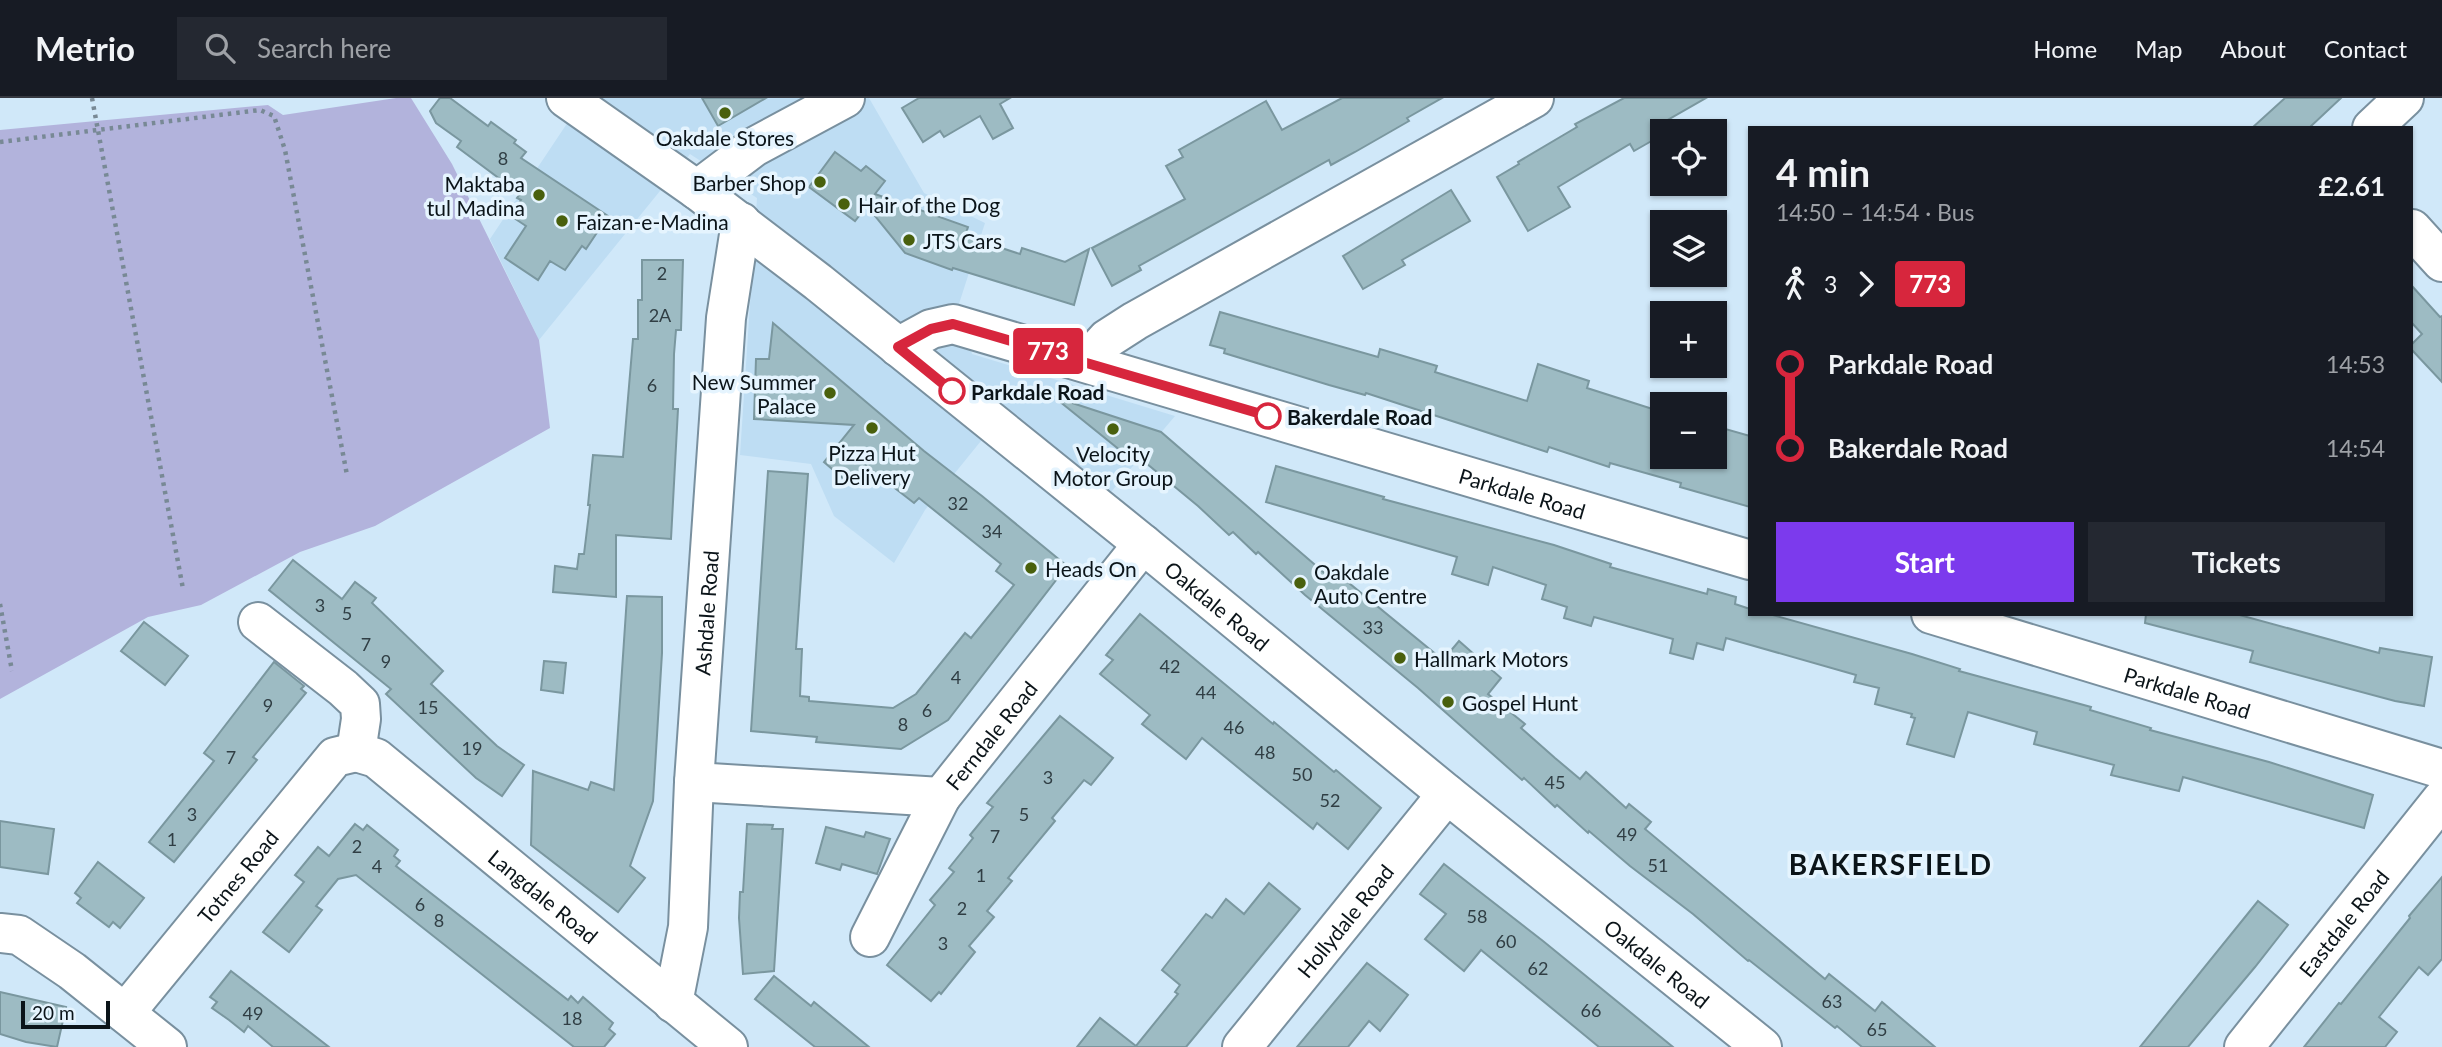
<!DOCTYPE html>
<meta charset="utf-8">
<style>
:root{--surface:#171b24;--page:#242831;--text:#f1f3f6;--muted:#9ea1a6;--line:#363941;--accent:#7c3aed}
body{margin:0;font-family:Lato,sans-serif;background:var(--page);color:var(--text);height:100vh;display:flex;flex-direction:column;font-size:26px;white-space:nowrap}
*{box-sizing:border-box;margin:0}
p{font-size:23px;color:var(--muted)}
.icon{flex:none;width:38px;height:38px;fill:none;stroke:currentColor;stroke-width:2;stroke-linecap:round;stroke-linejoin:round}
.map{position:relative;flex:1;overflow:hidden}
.panel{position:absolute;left:1748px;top:28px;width:665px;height:490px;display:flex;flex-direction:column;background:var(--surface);border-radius:0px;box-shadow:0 2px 5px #0004}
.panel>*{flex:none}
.badge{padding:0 14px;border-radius:5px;font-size:24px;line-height:46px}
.controls{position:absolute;left:1650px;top:21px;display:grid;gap:14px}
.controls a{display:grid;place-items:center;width:77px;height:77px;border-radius:0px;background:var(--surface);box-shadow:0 2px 5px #0004;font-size:35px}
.scale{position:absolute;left:21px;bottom:18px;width:89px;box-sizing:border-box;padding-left:7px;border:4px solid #0b1419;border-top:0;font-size:19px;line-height:24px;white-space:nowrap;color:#0b1419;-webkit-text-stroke:5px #e5f4fe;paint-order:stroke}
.map>.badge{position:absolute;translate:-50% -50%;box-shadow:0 0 0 4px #fff}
.legs{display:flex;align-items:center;gap:10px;height:77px;padding:0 28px;font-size:23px}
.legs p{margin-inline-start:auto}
.summary{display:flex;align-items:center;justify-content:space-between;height:119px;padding:0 28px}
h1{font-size:38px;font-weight:700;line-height:52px}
.button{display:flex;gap:14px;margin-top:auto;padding:14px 28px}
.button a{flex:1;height:80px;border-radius:0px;background:var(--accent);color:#fff;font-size:28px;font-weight:700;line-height:80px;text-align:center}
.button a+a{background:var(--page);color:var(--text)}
ul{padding:0 28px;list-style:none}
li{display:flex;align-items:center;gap:24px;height:84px;font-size:26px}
li i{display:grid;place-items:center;width:10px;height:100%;margin:0 9px;background:currentColor}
li i::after{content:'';width:18px;height:18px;margin:-9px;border:5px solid;border-radius:50%;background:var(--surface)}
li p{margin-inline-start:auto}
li:first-child i{background:linear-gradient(#0000 50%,currentColor 0)}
li:last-child i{background:linear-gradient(currentColor 50%,#0000 0)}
header{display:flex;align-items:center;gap:42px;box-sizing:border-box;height:98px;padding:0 35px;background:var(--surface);border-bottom:2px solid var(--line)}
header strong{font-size:33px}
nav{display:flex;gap:38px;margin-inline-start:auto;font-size:24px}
.search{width:490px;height:63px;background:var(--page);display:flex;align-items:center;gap:18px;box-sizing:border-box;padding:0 24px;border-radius:0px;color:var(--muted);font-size:26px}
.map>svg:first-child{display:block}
.built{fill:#beddf3}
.green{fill:#b2b3dc}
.building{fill:#9dbbc3;stroke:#7a979f;stroke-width:2}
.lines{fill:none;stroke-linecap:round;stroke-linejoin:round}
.minor-casing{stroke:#79909f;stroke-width:42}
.path{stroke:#788995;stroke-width:4.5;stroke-dasharray:3.5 5;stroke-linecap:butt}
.minor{stroke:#fff;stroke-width:38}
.line-1-casing{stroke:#fff;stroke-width:16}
.line-1{stroke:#d7263d;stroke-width:10}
.poi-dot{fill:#49600d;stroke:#e5f4fe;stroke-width:2.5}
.stop-1-dot{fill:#fff;stroke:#d7263d;stroke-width:3.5}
.labels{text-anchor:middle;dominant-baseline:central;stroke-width:7;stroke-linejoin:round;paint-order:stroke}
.number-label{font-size:18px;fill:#303e44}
.poi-label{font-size:21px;fill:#0b1419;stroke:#e5f4fe;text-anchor:start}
.stop-label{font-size:21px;font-weight:bold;fill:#0b1419;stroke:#e5f4fe;text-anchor:start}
.street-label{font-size:21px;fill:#0b1419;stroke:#e5f4fe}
.district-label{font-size:28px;font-weight:bold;letter-spacing:2px;fill:#0b1419;stroke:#e5f4fe}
</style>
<header>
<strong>Metrio</strong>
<div class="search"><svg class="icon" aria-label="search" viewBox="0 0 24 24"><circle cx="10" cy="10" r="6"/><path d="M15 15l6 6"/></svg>Search here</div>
<nav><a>Home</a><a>Map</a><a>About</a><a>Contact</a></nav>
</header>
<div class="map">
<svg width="2442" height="949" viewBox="0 0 2442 949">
<rect width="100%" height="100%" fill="#d0e8f9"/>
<path class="built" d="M584,0H869L924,95L985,125L958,209L972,256L1175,318L1111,394L1006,312L925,412L894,465L834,418L811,366L740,357L757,100L690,56L539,242L490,141Z"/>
<path class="green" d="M396,0H411L452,66L539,242L550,330L375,428L300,454L201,507L148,519L0,601V32L268,7L283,17Z"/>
<g class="building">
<path d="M440,0H450L488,28L491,24L516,42L514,45L526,54L521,60L608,118L586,151L582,148L565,172L550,163L538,182L505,160L526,128L511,118L521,102L517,100L520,96L457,49L461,43L436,25L430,13Z"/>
<path d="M702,0H766L718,28Z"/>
<path d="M919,0H1010L1000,6L1013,30L993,41L980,18L944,39L940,33L923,44L902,10Z"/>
<path d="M1342,0H1442L1407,20L1409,23L1355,54L1331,67L1329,62L1139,168L1141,172L1112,188L1092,150L1185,101L1166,68L1183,59L1179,52L1266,3L1282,32Z"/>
<path d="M1624,0H1706L1666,23L1671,32L1662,33V37L1634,53L1630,46L1558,89L1570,109L1528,133L1497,79L1519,66L1518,64L1577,29L1575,26Z"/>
<path d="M2285,0H2341L2309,30H2252Z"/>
<path d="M835,54L861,73L866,68L885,83L875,96L968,129L965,138L1020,156L1022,150L1065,164L1089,151L1074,207L953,170L952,172L905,155L867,108L855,123L809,89Z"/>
<path d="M1451,92L1470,123L1402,162L1405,167L1363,191L1343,158Z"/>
<path d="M642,162H683L681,232H676L674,256L673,311H678L671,441L616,437V499L553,494L555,468L577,471L579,456H584L590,407H588L593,357L623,359L633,241H638V202H642Z"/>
<path d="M2412,188L2440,219L2442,218V284L2412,252V246L2422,236L2412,225Z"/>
<path d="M1220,214L1378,259L1380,251L1437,268L1435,274L1527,303L1538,266L1589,283L1587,290L1662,314V359H1715V328L1750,338V409L1680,389L1681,385L1610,365L1609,369L1549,349L1547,354L1366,295L1365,297L1329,287L1224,255L1225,251L1210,247Z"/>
<path d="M773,225L924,353L982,398L1067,468L948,622L901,651L816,644L817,639L751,633L768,373L808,376L796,551H802L800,598L809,599V603L893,610L916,596L965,535L971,540L1014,487L996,473L1001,466L919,400L914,405L865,367L854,380L849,377L845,382L824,364L854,327L754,321L756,261H769Z"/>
<path d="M1060,301L1161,334L1328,478L1333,472L1443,562L1459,543L1501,580L1488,596L1525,626L1521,630L1555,660L1580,681L1586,674L1626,710L1629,706L1651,724L1645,731L1825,881L1829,876L1875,913L1882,904L1935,949H1862L1837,928L1835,930L1749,862L1748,863L1693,816L1630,768L1589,733L1588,735L1557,707L1555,709L1524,680L1522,682L1418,590L1305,497L1258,454L1256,456L1233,434L1229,437L1198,408L1135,356L1131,361L1059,303Z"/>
<path d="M1276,368L1384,399L1383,401L1554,447L1611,466L1610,469L1707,496L1708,491L1736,499L1735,506L1750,511V516H1769L1912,556L1960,571L1959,573L2091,609L2090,612L2151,630L2150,632L2269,664L2373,697L2364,730L2183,679L2179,693L2111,677L2114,667L2034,646L2037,634L1968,614L1954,659L1907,646L1915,620L1911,619L1912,616L1875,606L1879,590L1854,584L1856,577L1726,540L1723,552L1697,545L1693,561L1670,555L1673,541L1594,519L1591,528L1564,520L1567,509L1542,501L1546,487L1493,469L1488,487L1452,476L1457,459L1266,404Z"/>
<path d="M293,462L342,501L355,484L376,500L372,505L443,573L431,586L497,648L524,667L502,698L476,680L386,596L391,591L269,492Z"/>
<path d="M627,498L662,499V555L653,703L630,768L645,780L618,814L531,747L533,673L588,692L591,684L614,692Z"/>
<path d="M1140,516L1273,626L1274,624L1334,674L1336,672L1381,710L1348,751L1317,725L1313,731L1202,640L1186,661L1142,626L1150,617L1100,576L1113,562L1106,557Z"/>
<path d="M2146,516H2236L2379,555L2380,550L2432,559L2424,608L2395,603L2250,564L2253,553L2145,525Z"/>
<path d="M144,524L188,558L165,587L121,553Z"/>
<path d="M544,563L566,565L563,595L541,592Z"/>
<path d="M274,564L304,588L301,591L306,595L253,659L257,662L174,764L149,744L214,663L204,655Z"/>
<path d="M1060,618L1113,660L1091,687L1084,682L1052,720L1055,723L1008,780L1012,783L987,813L994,819L969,848L975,854L941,896L939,894L931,903L887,867L935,807L930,802L954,774L949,770L973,740L970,737L993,709L987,705Z"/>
<path d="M0,723L54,731L48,776L0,769Z"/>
<path d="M355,726L363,732L367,727L398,752L394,758L400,763L396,768L568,902L571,898L578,905L583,899L613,925L609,931L615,936L604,949H574L356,777L338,781L316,808L322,812L289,854L263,834L304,784L295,777L318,749L329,758Z"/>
<path d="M747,726L773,727L772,731H783L774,873L743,876L739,820L740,794H743Z"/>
<path d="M826,729L864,739L866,734L890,741L877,776L842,766L840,772L816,765Z"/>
<path d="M98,764L144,800L120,830L113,824L109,829L77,805L81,800L75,795Z"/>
<path d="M1444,766L1543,843L1673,949H1599L1481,852L1464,873L1425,841L1446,816L1420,796Z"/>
<path d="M2442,779V861L2428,877L2419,869L2379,919L2397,934L2385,949H2304L2339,905L2341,906L2410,820L2409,818Z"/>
<path d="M1269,785L1300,811L1186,949H1077L1100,920L1136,948L1178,896L1175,894L1180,887L1162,872L1206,816L1212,820L1226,801L1244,816Z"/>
<path d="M2258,803L2288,827L2255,869L2188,949H2140Z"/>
<path d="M1367,865L1408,897L1380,933L1369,923L1348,949H1297Z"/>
<path d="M231,873L329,949H273L248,928L244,934L229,922L212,910L217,904L210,899Z"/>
<path d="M774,878L811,908L814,904L869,949H815L755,901Z"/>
<path d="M0,894L66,909L57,949L26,944L0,936Z"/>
</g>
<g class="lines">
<defs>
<g id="minor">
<path id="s1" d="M566,0L697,92L818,184L1143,446L1447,696L1762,949"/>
<path d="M2372,30L2404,0"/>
<path d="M697,92L754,49L845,0"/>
<path d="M2412,131L2442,164"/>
<path id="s2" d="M898,249L931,231L953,226L1750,462"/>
<path d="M1086,264L1107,241L1135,223L1534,0"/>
<path id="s3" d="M1931,516L2442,671"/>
<path d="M258,524L343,590L360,606L361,621L356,654"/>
<path id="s4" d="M356,654L376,660L728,949"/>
<path id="s5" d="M694,684L941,699L1143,446"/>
<path d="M0,835L19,837L72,873L167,949"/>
<path d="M870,839L941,699"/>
<path id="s6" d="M673,905L688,829L694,684L726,220L741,124"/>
<path id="s7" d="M125,915L335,659L356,654"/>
<path id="s8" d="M1242,949L1447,696"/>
<path id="s9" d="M2244,949L2442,701"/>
</g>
</defs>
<use href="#minor" class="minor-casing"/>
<g class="path">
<path d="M92,0L183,491"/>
<path d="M0,44L260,12L274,18L285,52L347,377"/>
<path d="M0,506L12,573"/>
</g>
<use href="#minor" class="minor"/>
</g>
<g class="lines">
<defs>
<path id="line-1" d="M952,293L898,249L931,231L953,226L1268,318"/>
</defs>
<use href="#line-1" class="line-1-casing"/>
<use href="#line-1" class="line-1"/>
</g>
<g class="poi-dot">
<circle cx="725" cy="15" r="7"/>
<circle cx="820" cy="84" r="7"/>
<circle cx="539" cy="97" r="7"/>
<circle cx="844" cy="106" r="7"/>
<circle cx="562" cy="123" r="7"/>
<circle cx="909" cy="142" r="7"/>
<circle cx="830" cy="295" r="7"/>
<circle cx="872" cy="330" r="7"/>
<circle cx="1113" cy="331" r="7"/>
<circle cx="1031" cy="470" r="7"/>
<circle cx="1300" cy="485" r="7"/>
<circle cx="1400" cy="560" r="7"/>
<circle cx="1448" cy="604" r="7"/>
</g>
<g class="stop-1-dot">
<circle cx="952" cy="293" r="12"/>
<circle cx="1268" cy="318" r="12"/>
</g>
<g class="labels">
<g class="number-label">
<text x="503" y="60">8</text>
<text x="662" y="175">2</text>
<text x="660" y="217">2A</text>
<text x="652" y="287">6</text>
<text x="958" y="405">32</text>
<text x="992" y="433">34</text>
<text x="320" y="507">3</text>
<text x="347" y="515">5</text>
<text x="1373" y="529">33</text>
<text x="366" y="546">7</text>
<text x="386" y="563">9</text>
<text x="1170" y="568">42</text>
<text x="956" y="579">4</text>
<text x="1206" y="594">44</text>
<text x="268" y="607">9</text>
<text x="428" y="609">15</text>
<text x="927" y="612">6</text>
<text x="903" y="626">8</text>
<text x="1234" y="629">46</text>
<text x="472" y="650">19</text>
<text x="1265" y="654">48</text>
<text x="231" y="659">7</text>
<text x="1302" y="676">50</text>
<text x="1048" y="679">3</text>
<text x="1555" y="684">45</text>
<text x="1330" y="702">52</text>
<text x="192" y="716">3</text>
<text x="1024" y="716">5</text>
<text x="1627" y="736">49</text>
<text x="995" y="738">7</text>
<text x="172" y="741">1</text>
<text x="357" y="748">2</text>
<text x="1658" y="767">51</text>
<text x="377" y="768">4</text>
<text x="981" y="777">1</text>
<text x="420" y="806">6</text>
<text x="962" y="810">2</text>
<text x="1477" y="818">58</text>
<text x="439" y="822">8</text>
<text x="1506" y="843">60</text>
<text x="943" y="845">3</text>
<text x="1538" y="870">62</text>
<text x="1832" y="903">63</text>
<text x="1591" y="912">66</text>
<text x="253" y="915">49</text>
<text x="572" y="920">18</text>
<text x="1877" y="931">65</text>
</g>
<g class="poi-label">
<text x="725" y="39" text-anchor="middle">Oakdale Stores</text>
<text x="806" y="84" text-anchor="end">Barber Shop</text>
<text x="525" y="85" text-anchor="end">Maktaba<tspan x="525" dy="24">tul Madina</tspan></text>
<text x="858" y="106">Hair of the Dog</text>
<text x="576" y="123">Faizan-e-Madina</text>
<text x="923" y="142">JTS Cars</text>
<text x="816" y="283" text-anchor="end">New Summer<tspan x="816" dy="24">Palace</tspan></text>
<text x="872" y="354" text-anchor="middle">Pizza Hut<tspan x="872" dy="24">Delivery</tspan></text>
<text x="1113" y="355" text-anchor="middle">Velocity<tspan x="1113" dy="24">Motor Group</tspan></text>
<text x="1045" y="470">Heads On</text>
<text x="1314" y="473">Oakdale<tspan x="1314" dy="24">Auto Centre</tspan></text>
<text x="1414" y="560">Hallmark Motors</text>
<text x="1462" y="604">Gospel Hunt</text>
</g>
<g class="stop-label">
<text x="971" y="293">Parkdale Road</text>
<text x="1287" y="318">Bakerdale Road</text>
</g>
<g class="street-label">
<text stroke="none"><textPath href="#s2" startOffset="654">Parkdale Road</textPath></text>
<text stroke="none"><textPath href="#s1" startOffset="826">Oakdale Road</textPath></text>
<text stroke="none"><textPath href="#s6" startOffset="392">Ashdale Road</textPath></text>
<text stroke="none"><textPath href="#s3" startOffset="268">Parkdale Road</textPath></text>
<text stroke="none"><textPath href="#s5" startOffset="327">Ferndale Road</textPath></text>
<text stroke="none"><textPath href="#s7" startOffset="177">Totnes Road</textPath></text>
<text stroke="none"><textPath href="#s4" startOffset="238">Langdale Road</textPath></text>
<text stroke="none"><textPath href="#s8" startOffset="163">Hollydale Road</textPath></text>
<text stroke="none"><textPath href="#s9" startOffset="159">Eastdale Road</textPath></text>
<text stroke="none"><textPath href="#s1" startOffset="1393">Oakdale Road</textPath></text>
</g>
<g class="district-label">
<text x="1891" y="766">BAKERSFIELD</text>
</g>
</g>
</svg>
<div class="controls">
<a><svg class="icon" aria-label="locate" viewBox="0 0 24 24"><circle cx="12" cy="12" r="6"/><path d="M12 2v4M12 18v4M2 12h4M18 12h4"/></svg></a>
<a><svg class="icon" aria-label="layers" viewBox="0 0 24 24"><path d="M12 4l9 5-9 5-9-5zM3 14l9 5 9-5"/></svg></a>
<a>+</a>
<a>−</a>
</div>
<div class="scale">20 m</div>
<b class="badge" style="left:1048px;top:253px;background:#d7263d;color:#fff">773</b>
<section class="panel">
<div class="summary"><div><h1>4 min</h1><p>14:50 – 14:54 · Bus</p></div><b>£2.61</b></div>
<div class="legs"><svg class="icon" aria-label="walk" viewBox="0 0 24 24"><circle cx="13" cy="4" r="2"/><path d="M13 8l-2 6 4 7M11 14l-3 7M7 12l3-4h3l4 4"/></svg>3<svg class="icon" aria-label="forward" viewBox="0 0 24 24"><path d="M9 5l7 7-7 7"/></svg><b class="badge" style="background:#d7263d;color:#fff">773</b></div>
<ul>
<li><i style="color:#d7263d"></i><b>Parkdale Road</b><p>14:53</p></li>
<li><i style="color:#d7263d"></i><b>Bakerdale Road</b><p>14:54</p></li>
</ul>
<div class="button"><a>Start</a><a>Tickets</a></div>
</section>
</div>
